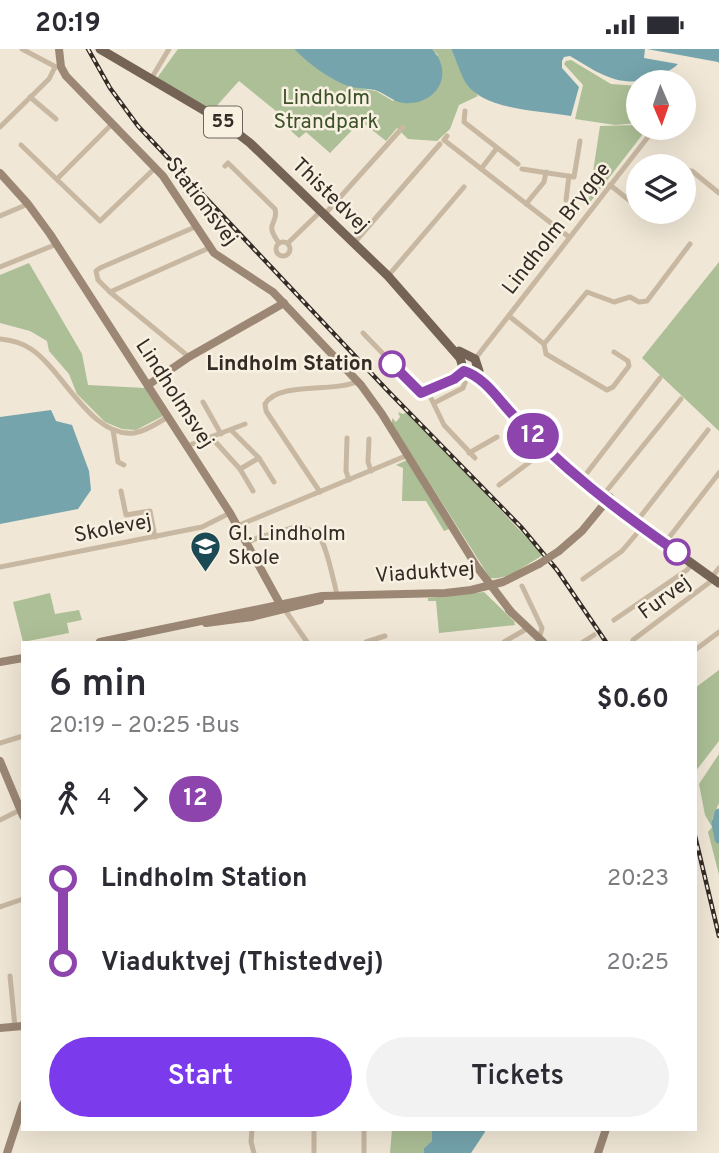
<!DOCTYPE html>
<meta charset="utf-8">
<style>
:root{--surface:#fff;--page:#f2f2f3;--text:#2b2b33;--muted:#7c7c81;--accent:#7c3aed}
body{margin:0;font-family:Overpass,sans-serif;background:var(--page);color:var(--text);height:100vh;display:flex;flex-direction:column;font-size:26px;white-space:nowrap}
*{box-sizing:border-box;margin:0}
p{font-size:23px;color:var(--muted)}
.icon{flex:none;width:38px;height:38px;fill:none;stroke:currentColor;stroke-width:2;stroke-linecap:round;stroke-linejoin:round}
.map{position:relative;flex:1;overflow:hidden}
.details{position:absolute;left:21px;top:592px;width:676px;height:490px;display:flex;flex-direction:column;background:var(--surface);border-radius:0px;box-shadow:0 7px 28px #0002}
.details>*{flex:none}
.badge{padding:0 14px;border-radius:23px;font-size:24px;line-height:46px}
.needle{width:46px;rotate:178deg}
.controls{position:absolute;left:626px;top:21px;display:grid;gap:14px}
.controls a{display:grid;place-items:center;width:70px;height:70px;border-radius:50%;background:var(--surface);box-shadow:0 7px 28px #0002;font-size:35px}
.map>.badge{position:absolute;translate:-50% -50%;box-shadow:0 0 0 4px #fff}
.legs{display:flex;align-items:center;gap:10px;height:77px;padding:0 28px;font-size:23px}
.legs p{margin-inline-start:auto}
.summary{display:flex;align-items:center;justify-content:space-between;height:119px;padding:0 28px}
h1{font-size:38px;font-weight:600;line-height:52px}
.cta{display:flex;gap:14px;margin-top:auto;padding:14px 28px}
.cta a{flex:1;height:80px;border-radius:42px;background:var(--accent);color:#fff;font-size:28px;font-weight:600;line-height:80px;text-align:center}
.cta a+a{background:var(--page);color:var(--text)}
ul{padding:0 28px;list-style:none}
li{display:flex;align-items:center;gap:24px;height:84px;font-size:26px}
li i{display:grid;place-items:center;width:10px;height:100%;margin:0 9px;background:currentColor}
li i::after{content:'';width:18px;height:18px;margin:-9px;border:5px solid;border-radius:50%;background:var(--surface)}
li p{margin-inline-start:auto}
li:first-child i{background:linear-gradient(#0000 50%,currentColor 0)}
li:last-child i{background:linear-gradient(currentColor 50%,#0000 0)}
.status{display:flex;justify-content:space-between;align-items:center;height:49px;padding:0 35px;background:var(--surface);direction:ltr}
.status svg{height:19px;fill:currentColor}
.map>svg:first-child{display:block}
.green{fill:#acbf96}
.water{fill:#75a4ad}
.lines{fill:none;stroke-linecap:round;stroke-linejoin:round}
.river{stroke:#75a4ad;stroke-width:9}
.street{stroke:#c8b8a2;stroke-width:5}
.secondary{stroke:#9b8774;stroke-width:8}
.primary{stroke:#756455;stroke-width:9}
.rail-casing{stroke:#332b25;stroke-width:4.5}
.rail{stroke:#f8f1e2;stroke-width:2;stroke-dasharray:5;stroke-linecap:butt}
.secondary-bridge{stroke:#9b8774;stroke-width:8}
.line-1-casing{stroke:#fff;stroke-width:16}
.line-1{stroke:#8e44ad;stroke-width:10}
.stop-1-dot{fill:#fff;stroke:#8e44ad;stroke-width:3.5}
.labels{text-anchor:middle;dominant-baseline:central;stroke-width:5;stroke-linejoin:round;paint-order:stroke}
.shield{fill:#f8f1e2;stroke:#6e665e;stroke-width:2}
.shield-label{font-size:19px;font-weight:bold;fill:#332b25}
.park-label{font-size:21px;fill:#3d5129;stroke:#f8f1e2}
.street-label{font-size:21px;fill:#332b25;stroke:#f8f1e2}
.stop-label{font-size:21px;font-weight:bold;fill:#332b25;stroke:#f8f1e2;text-anchor:end}
.poi-label{font-size:21px;fill:#332b25;stroke:#f8f1e2;text-anchor:start}
</style>
<div class="status"><b>20:19</b><svg viewBox="0 0 49 12"><path d="M0 12V9h3v3zM5 12V6h3v6zM10 12V3h3v9zM15 12V0h3v12zM26 1h20v11H26zM47 4h2v5h-2z"/></svg></div>
<div class="map">
<svg width="719" height="1104" viewBox="0 0 719 1104">
<rect width="100%" height="100%" fill="#f0e7d6"/>
<g class="green">
<path d="M178,0H294L330,28L358,39L376,42L393,52L438,6L432,0H451L465,31L478,47L459,56L450,80L437,92L408,90L397,79L386,92L361,72L330,104L306,83L299,89L290,81L297,71L287,64L276,62L239,32L213,61L157,29Z"/>
<path d="M571,11L611,35L639,37V74L615,76L575,70L583,36L564,15L566,12Z"/>
<path d="M637,76L646,81L588,156L600,77Z"/>
<path d="M719,213V382L642,309Z"/>
<path d="M29,214L82,305L88,336L145,339L163,367L136,381L122,380L105,373L77,345L69,325L49,302L47,292L30,282L0,274V226Z"/>
<path d="M398,363L403,365L408,363L543,506C529,514 506,532 490,529L392,375V369L396,373L400,368Z"/>
<path d="M407,411L449,480L444,482L426,452H402L403,419L396,416Z"/>
<path d="M484,543L514,572L515,576L439,584L436,552H428V549Z"/>
<path d="M50,544L55,565L79,561L82,571L67,574L69,584L23,593L13,553Z"/>
<path d="M719,621V692L695,723V639Z"/>
<path d="M719,705V754L712,770V778H719V826L708,783L712,778L705,766L699,735Z"/>
<path d="M392,1080H432V1092L424,1099V1104H390Z"/>
</g>
<g class="water">
<path d="M294,0H432C456,26 435,57 404,54C393,53 385,44 375,41C366,39 356,40 348,37C329,30 308,14 294,0Z"/>
<path d="M451,0H645L644,9L678,15C671,22 663,24 653,28C621,41 597,23 570,7L564,8L562,12V19L579,38L571,67C539,61 481,62 464,31C459,21 456,10 451,0Z"/>
<path d="M647,0H719V14L718,13Z"/>
<path d="M51,361L56,372L72,376L89,422L91,441L78,460L0,475V368Z"/>
<path d="M432,1080H485V1083L471,1104H424V1099L432,1092Z"/>
</g>
<g class="lines">
<path class="river" d="M719,764L716,774L719,790"/>
<g class="street">
<path d="M22,0L56,18"/>
<path d="M151,30L169,0"/>
<path d="M30,48L56,70"/>
<path d="M465,62L464,73L518,115"/>
<path d="M0,78L49,30L55,18"/>
<path d="M447,87L444,91L569,188"/>
<path d="M21,96L100,172L155,119"/>
<path d="M225,117L228,114L275,160C279,176 263,173 279,194"/>
<path d="M481,120L497,99"/>
<path d="M522,120L574,128L580,92"/>
<path d="M684,122H692L719,144"/>
<path d="M57,130L112,75"/>
<path d="M610,136L639,159"/>
<path d="M566,151L569,127"/>
<path d="M526,155L544,133L546,123"/>
<path d="M325,165L403,78"/>
<path d="M0,167L28,155"/>
<circle cx="283" cy="200" r="7"/>
<path d="M288,194L321,162"/>
<path d="M354,194L440,95"/>
<path d="M0,218L57,195"/>
<path d="M388,227L464,138"/>
<path d="M110,243L98,231L96,222L100,219L195,178"/>
<path d="M509,267L544,295"/>
<path d="M363,284L421,344L445,334L464,322"/>
<path d="M0,290C11,291 22,294 31,300C63,321 91,389 134,384C147,382 157,374 168,368"/>
<path d="M544,295L587,243L614,253L630,248L639,253L647,252L690,195"/>
<path d="M544,295L546,305L607,341L613,338L629,317L628,312L614,303"/>
<path d="M189,308L110,243L209,199"/>
<path d="M475,310L655,79"/>
<path d="M428,343L444,376L475,409"/>
<path d="M203,353L221,385"/>
<path d="M434,354L463,339L466,331"/>
<path d="M113,381L118,413L124,416"/>
<path d="M231,381L259,409L274,433"/>
<path d="M211,388L240,420L253,442"/>
<path d="M347,389L346,422L349,431"/>
<path d="M369,390L368,413L371,422"/>
<path d="M187,397L245,375"/>
<path d="M469,404L497,388"/>
<path d="M240,420L259,409"/>
<path d="M583,429L660,329"/>
<path d="M499,436L531,412L544,397"/>
<path d="M121,442L126,466L150,462L155,488"/>
<path d="M320,443L266,362L265,355C278,332 336,344 358,332"/>
<path d="M604,445L681,350"/>
<path d="M637,472L708,381"/>
<path d="M237,477L408,406"/>
<path d="M247,494L257,489L292,479C320,477 323,492 329,513C332,525 335,535 337,547"/>
<path d="M664,495L719,424"/>
<path d="M0,518L202,478L230,464"/>
<path d="M712,528L719,519"/>
<path d="M583,530L622,502L644,476"/>
<path d="M522,537L542,579L539,590"/>
<path d="M283,558L307,593"/>
<path d="M614,571L687,521L692,515"/>
<path d="M633,591L714,530"/>
<path d="M366,593L385,587"/>
<path d="M504,593L528,579"/>
<path d="M583,593L594,586"/>
<path d="M695,601L719,583"/>
<path d="M0,694L23,687"/>
<path d="M0,771L22,760"/>
<path d="M0,858L23,850"/>
<path d="M10,927L15,978"/>
<path d="M252,1080L251,1093L254,1104"/>
<path d="M314,1104V1080"/>
<path d="M364,1104V1080"/>
</g>
<g class="secondary">
<path d="M59,0L61,18L66,27L163,127L214,204L273,243L361,336L382,365L477,518L512,564"/>
<path d="M0,124L28,155L50,185L230,464L280,555"/>
<path d="M148,336L189,308L284,254"/>
<path d="M559,502L582,482L610,448"/>
<path d="M509,561L543,593"/>
<path d="M206,574L252,568L320,551"/>
<path d="M100,593L322,547L445,544L471,541L503,533L539,515"/>
<path d="M0,613L23,609"/>
<path d="M0,712L23,767"/>
<path d="M0,979L23,977"/>
<path d="M7,1104L23,1055"/>
<path d="M598,1104L606,1080"/>
</g>
<g class="primary">
<path d="M100,0L219,70L250,94L388,227L460,309L464,322L471,323L477,318"/>
<path d="M459,302L475,310L479,322"/>
<path d="M471,323L544,397L672,500"/>
<path d="M669,498L719,534"/>
</g>
<defs>
<g id="rail">
<path d="M88,0L110,39L138,77L387,341L521,478L557,521L606,593"/>
<path d="M695,787L719,887"/>
</g>
</defs>
<use href="#rail" class="rail-casing"/>
<use href="#rail" class="rail"/>
<path class="secondary-bridge" d="M539,515L559,502"/>
</g>
<g class="lines">
<defs>
<path id="line-1" d="M392,315L421,344L454,330L464,322C484,328 498,350 512,365C560,418 618,462 677,503"/>
</defs>
<use href="#line-1" class="line-1-casing"/>
<use href="#line-1" class="line-1"/>
</g>
<defs>
<symbol id="school-pin" viewBox="-11 -11 22 30"><path d="M0 17L-7.5 6A9.5 9.5 0 1 1 7.5 6Z" fill="#1b4954" stroke="#f8f1e2"/><path d="M0-5L7-2L0 1L-7-2ZM-4 1L0 2.5L4 1V4Q0 6-4 4Z" fill="#fff"/></symbol>
</defs>
<g fill-rule="evenodd">
<use href="#school-pin" x="188" y="480" width="35" height="47"/>
</g>
<g class="stop-1-dot">
<circle cx="392" cy="315" r="12"/>
<circle cx="677" cy="503" r="12"/>
</g>
<g class="labels">
<rect class="shield" x="204" y="57.5" width="38" height="31" rx="5"/>
<g class="shield-label">
<text x="223" y="73">55</text>
</g>
<g class="park-label">
<text x="326" y="49">Lindholm<tspan x="326" dy="24">Strandpark</tspan></text>
</g>
<g class="street-label">
<text transform="translate(330 147) rotate(44)">Thistedvej</text>
<text transform="translate(201 153) rotate(53)">Stationsvej</text>
<text transform="translate(557 180) rotate(-52)">Lindholm Brygge</text>
<text transform="translate(174 345) rotate(57)">Lindholmsvej</text>
<text transform="translate(113 480) rotate(-11)">Skolevej</text>
<text transform="translate(425 524) rotate(-4)">Viaduktvej</text>
<text transform="translate(665 549) rotate(-36)">Furvej</text>
</g>
<g class="stop-label">
<text x="373" y="315">Lindholm Station</text>
</g>
<g class="poi-label">
<text x="228" y="485">Gl. Lindholm<tspan x="228" dy="24">Skole</tspan></text>
</g>
</g>
</svg>
<div class="controls">
<a><svg class="needle" viewBox="-14 -14 28 28"><path d="M0-13l5 13h-10z" fill="#e53935"/><path d="M0 13l5-13h-10z" fill="#7c7c81"/></svg></a>
<a><svg class="icon" aria-label="layers" viewBox="0 0 24 24"><path d="M12 4l9 5-9 5-9-5zM3 14l9 5 9-5"/></svg></a>
</div>
<b class="badge" style="left:533px;top:387px;background:#8e44ad;color:#fff">12</b>
<section class="details">
<div class="summary"><div><h1>6 min</h1><p>20:19 – 20:25 · Bus</p></div><b>$0.60</b></div>
<div class="legs"><svg class="icon" aria-label="walk" viewBox="0 0 24 24"><circle cx="13" cy="4" r="2"/><path d="M13 8l-2 6 4 7M11 14l-3 7M7 12l3-4h3l4 4"/></svg>4<svg class="icon" aria-label="forward" viewBox="0 0 24 24"><path d="M9 5l7 7-7 7"/></svg><b class="badge" style="background:#8e44ad;color:#fff">12</b></div>
<ul>
<li><i style="color:#8e44ad"></i><b>Lindholm Station</b><p>20:23</p></li>
<li><i style="color:#8e44ad"></i><b>Viaduktvej (Thistedvej)</b><p>20:25</p></li>
</ul>
<div class="cta"><a>Start</a><a>Tickets</a></div>
</section>
</div>
